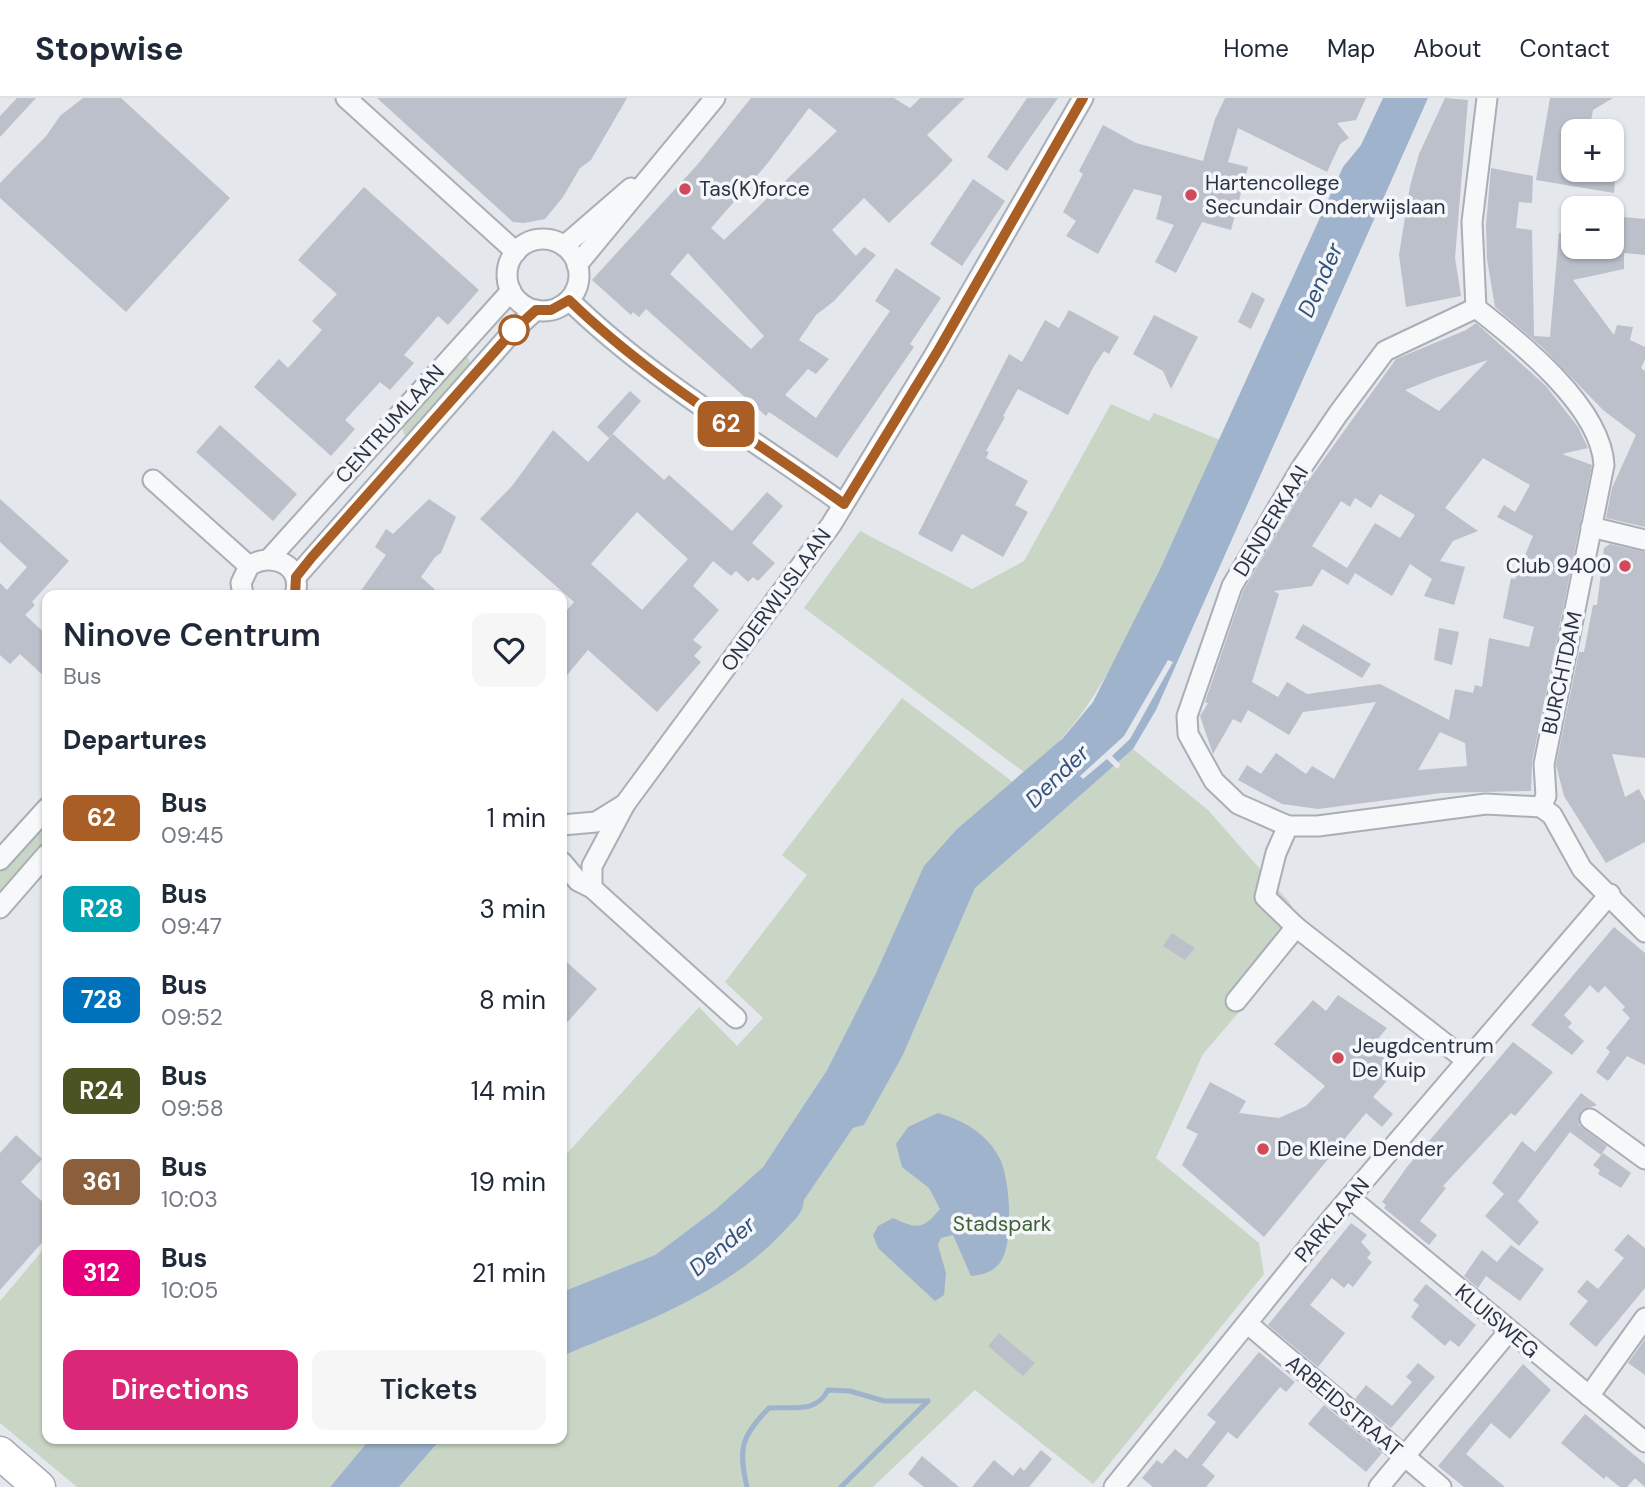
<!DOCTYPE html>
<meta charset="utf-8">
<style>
:root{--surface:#fff;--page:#f6f6f7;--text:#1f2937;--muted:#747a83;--line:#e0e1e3;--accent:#db2777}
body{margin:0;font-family:"DM Sans",sans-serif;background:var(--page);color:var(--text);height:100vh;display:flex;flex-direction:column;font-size:26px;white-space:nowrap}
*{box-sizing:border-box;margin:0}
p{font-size:23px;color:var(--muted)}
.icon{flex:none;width:38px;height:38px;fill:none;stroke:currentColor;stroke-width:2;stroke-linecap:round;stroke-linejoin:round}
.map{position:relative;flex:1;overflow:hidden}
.drawer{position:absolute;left:42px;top:492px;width:525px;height:854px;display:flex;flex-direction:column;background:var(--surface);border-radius:14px;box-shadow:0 2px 5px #0004}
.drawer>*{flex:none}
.badge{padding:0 14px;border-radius:10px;font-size:24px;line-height:46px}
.fabs{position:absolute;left:1561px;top:21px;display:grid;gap:14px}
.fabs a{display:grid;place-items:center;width:63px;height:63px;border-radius:14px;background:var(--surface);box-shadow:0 2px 5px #0004;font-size:35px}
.map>.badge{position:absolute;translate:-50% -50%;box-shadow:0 0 0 4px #fff}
h2{padding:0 21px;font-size:26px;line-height:63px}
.round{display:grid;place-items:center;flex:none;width:74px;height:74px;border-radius:14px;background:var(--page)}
.overview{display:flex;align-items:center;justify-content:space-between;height:119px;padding:0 21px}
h1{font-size:33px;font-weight:600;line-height:52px}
.button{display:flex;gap:14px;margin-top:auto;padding:14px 21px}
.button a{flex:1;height:80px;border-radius:14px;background:var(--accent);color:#fff;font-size:28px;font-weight:600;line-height:80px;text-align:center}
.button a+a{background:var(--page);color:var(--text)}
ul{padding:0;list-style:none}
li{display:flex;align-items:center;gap:21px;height:91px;padding:0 21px}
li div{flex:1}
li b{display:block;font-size:26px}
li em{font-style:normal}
li .badge{min-width:77px;font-weight:700;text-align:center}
header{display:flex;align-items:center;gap:42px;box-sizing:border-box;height:98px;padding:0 35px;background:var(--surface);border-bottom:2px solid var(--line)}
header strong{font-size:33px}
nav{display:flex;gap:38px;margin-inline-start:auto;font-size:24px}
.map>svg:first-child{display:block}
.green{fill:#c9d6c5}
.water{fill:#9fb4cc}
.pier{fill:#e4e7ec}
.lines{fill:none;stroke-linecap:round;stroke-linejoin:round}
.stream{stroke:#9fb4cc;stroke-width:5}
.building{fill:#bbc0ca;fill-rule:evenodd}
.street-casing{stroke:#a9aeb7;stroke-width:23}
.primary-casing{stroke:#a3abb8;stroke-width:35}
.street{stroke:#f7f8fa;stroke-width:19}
.primary{stroke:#fff;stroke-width:32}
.line-casing{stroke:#fff;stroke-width:16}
.line{stroke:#a85e24;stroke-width:10}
.poi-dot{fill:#d1495b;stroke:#f4f6f9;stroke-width:2.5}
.stop-dot{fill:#fff;stroke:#a85e24;stroke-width:3.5}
.labels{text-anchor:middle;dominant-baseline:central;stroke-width:7;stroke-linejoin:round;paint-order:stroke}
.poi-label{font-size:21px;fill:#2b3445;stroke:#f4f6f9;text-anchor:start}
.street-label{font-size:21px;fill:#2b3445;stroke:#f4f6f9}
.park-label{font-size:21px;fill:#3f6138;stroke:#f4f6f9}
.water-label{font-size:23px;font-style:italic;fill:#34527a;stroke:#f4f6f9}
</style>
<header>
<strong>Stopwise</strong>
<nav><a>Home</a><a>Map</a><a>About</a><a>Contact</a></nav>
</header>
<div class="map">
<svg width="1645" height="1389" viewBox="0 0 1645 1389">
<rect width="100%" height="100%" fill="#e4e7ec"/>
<g class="green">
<path d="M466,255L472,269L406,342L401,327Z"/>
<path d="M1111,306L1149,323L1154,315L1220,342C1195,395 1171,449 1145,501C1113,567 1084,629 1025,675L804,510L860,433L972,491L1024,463Z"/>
<path d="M902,600L1013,684L957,731L876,875L827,972L763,1069L716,1111L655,1157L562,1194V1061L699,909L737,948L763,920L725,884L807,777L782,757Z"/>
<path d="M1133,651L1208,712L1289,804L1297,817L1311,830L1203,956L1156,1060L1259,1145L1264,1176L1093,1386L975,1292L873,1389H399L441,1341L562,1340V1258C640,1226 726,1196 784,1132C794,1122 802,1116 804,1102L853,1030L864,1027L903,957L975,790Z"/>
<path d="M47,722V740L0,793V774Z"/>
<path d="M42,1153L47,1158V1340L370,1341L330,1389H77L0,1325V1203Z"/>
</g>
<g class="water">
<path d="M1383,0H1428L1156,612L1133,651L975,790L903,957L864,1027L853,1030L804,1102C803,1116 794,1122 785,1132C726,1196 640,1226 562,1258V1194L655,1157L716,1111L763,1069L827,972L876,875L924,768L957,731L1063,640L1093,604L1160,471L1343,69L1361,47Z"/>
<path d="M938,1015C963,1022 988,1036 1000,1061C1010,1081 1015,1148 999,1166C991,1175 981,1177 971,1178L953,1137L941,1140L938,1147L946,1175L944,1197L935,1203L878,1150L873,1137L878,1128L893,1120C917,1131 923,1132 940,1111L929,1090L902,1069L896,1046L908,1029Z"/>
<path d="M370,1341V1340L441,1341L399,1389H330Z"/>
</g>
<path class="pier" d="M1168,562L1173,564L1130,641L1112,658L1121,667L1117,671L1107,661L1083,681L1080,678L1124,638Z"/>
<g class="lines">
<g class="stream">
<path d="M747,1389C738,1350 741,1339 769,1310C793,1308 816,1316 828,1292L850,1293L884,1303H928"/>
<path d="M841,1389L928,1303"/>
</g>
</g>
<g class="building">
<path d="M17,0H36L0,39V18Z"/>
<path d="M83,0H121L230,100L126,214L0,100V85L47,37L60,18Z"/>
<path d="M377,0H627L591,62L580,70L563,99L545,121L524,125L513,124Z"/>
<path d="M751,0H894L910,10L920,0H965L927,37L953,62L937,79L889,125L864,100L832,132L856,158L864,149L876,157L834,203L816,217L799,242L829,261L816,276L808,271L785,297L816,320L890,213L875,203L896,170L941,200L910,246L914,249L837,360L769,314L766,318L646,211L639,219L633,214L631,217L592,182L698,66ZM809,10L837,33L724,142L711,130L767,66ZM688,155L764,238L751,251L670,176Z"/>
<path d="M1027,0H1058L1007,73L987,59Z"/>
<path d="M1225,0H1366L1356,22L1337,25L1349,40L1340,46L1327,74L1238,30L1228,64L1248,69L1231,132L1202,124L1176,175L1155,164L1174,127L1156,121L1162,98L1134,91L1098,156L1066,138L1076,123L1063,114L1083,76L1079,73L1103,27L1136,45L1203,63L1215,21Z"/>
<path d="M1445,0L1468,2L1455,160L1461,198L1406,209L1399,157L1410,88L1419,56Z"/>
<path d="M1550,0H1613L1593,12L1589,33H1573V74L1611,80L1615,84L1614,95L1536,82Z"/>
<path d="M1491,70L1533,78L1532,105L1519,104L1516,130L1532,132L1534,238L1550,239L1559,135L1573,137V149H1612V118L1645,121V157L1624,155V171L1573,182L1614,237L1617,227L1633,229L1630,242L1645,249V261L1641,270L1645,273V429L1606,420L1612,390L1636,337L1603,312L1543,250L1495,209L1487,161L1486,127Z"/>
<path d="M973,81L1005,103L962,168L930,146Z"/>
<path d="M364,89L479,192L448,227L438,218L404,257L414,265L390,292L380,284L345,322L355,331L331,358L254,289L279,261L288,270L322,232L312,223L337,196L298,162Z"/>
<path d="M1252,194L1265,201L1251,231L1238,224Z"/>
<path d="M1069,212L1119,239L1109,256L1104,253L1094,268L1068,317L1018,291L1003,318L1005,319L986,353L989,354L986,360L1028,383L1015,407L1028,414L1003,459L962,436L952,454L918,436L1009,256L1022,264L1045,222L1059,230Z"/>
<path d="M1154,217L1198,239L1171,291L1163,273L1133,256Z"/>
<path d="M1476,225L1546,288L1578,329L1588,350L1562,356L1592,367L1532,664L1531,693L1441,695L1318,711L1282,706L1238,682L1247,667L1261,676L1276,655L1306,676L1312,668L1334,681L1376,604L1303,614L1289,637L1248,612L1241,625L1233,621L1213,656L1200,618L1208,605L1205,604L1243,493L1308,383L1396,261L1466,232ZM1488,262L1439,313L1405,292L1435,280ZM1483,360L1530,387L1515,414L1504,407L1497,419L1533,438L1515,481L1511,480L1503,520L1534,529L1529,549L1489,540L1482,589L1475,587L1473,595L1455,591L1449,622L1380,586L1307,596L1287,584L1278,599L1252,584L1279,496L1274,493L1312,488L1322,471L1348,487L1355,475L1392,498L1410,466L1432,481L1424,498L1454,507L1465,469L1440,463L1453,443L1478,433L1445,410ZM1380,396L1415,417L1400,440L1375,425L1347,470L1312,448L1341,403L1350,409L1355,400L1371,410ZM1440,634L1465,645L1467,668L1418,672Z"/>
<path d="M630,293L641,303L609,340L597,329Z"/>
<path d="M220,327L297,396L273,423L196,354Z"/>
<path d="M553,332L588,364L613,336L664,382L669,377L732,433L767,394L783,408L752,445L775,465L758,483L753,479L748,484L736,473L731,478L713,463L693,488L719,512L693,542L702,549L694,558L701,564L657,614L588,552L562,583V518L574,504L480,421L512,388ZM637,414L688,461L642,512L591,466Z"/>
<path d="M0,401L69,463L32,504L35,507L25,517L47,537V581L20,556L10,566L0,557V485L7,492L27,469L0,444Z"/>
<path d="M429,401L456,419L441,455L435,459L421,479L441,497H358L386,457L375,449L386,431L393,436Z"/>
<path d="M1610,446L1645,454V660L1612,656L1625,699L1639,691L1645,703V744L1606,765L1564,698L1556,667L1579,554H1584L1593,507H1597L1604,450Z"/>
<path d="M1303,526L1371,566L1362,580L1295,540Z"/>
<path d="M1439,530L1459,534L1452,567L1434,562Z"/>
<path d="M1614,829L1645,855V967L1627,958L1608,983L1596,974L1610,954L1606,950L1630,920L1622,912L1625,909L1605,888L1598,895L1590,887L1564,917L1572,925L1568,929L1584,943L1572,957L1531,927Z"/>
<path d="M1172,835L1195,850L1185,862L1163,848Z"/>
<path d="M562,860L597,891L562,930Z"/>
<path d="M1338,897L1387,930L1371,949L1397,971L1373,999L1393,1016L1382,1029L1366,1015L1264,1139L1182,1067L1198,1036L1186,1030L1210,984L1246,1003L1239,1015L1279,1020L1306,1008L1325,988L1274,946L1313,902L1326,913Z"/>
<path d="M1513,944L1553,974L1515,1018L1511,1015L1443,1088L1446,1090L1420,1123L1437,1137L1429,1147L1384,1110L1386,1107L1382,1104L1407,1069Z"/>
<path d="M1581,995L1597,1007L1581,1013L1579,1027L1607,1048L1601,1057L1570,1034L1518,1103L1539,1124L1519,1148L1485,1118L1504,1096L1492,1085L1522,1043L1535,1054Z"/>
<path d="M16,1037L42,1061L21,1084L47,1108V1139L0,1192V1055Z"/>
<path d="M1603,1055L1631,1075L1621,1090L1598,1076L1600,1072L1593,1067Z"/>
<path d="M1351,1125L1367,1137L1361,1144L1371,1155L1367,1160L1372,1164L1353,1189L1348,1185L1344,1190L1332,1180L1310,1207L1345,1235L1318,1269L1268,1227Z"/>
<path d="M1628,1136L1645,1150V1190L1596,1249L1569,1226L1588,1203L1577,1194L1587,1182L1598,1191L1624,1160L1614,1152Z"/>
<path d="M1511,1147L1544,1171L1520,1203L1486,1178L1478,1190L1464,1178L1482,1152L1497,1164Z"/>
<path d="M1426,1186L1476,1227L1459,1249L1450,1242L1445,1248L1411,1219L1419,1207L1413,1202Z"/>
<path d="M999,1235L1035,1265L1023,1278L988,1248Z"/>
<path d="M1645,1241V1277L1628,1265Z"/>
<path d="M1259,1254L1295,1284L1286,1294L1280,1289L1237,1341L1228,1334L1202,1367L1215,1378L1206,1389H1153L1142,1380L1157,1362L1162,1366L1175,1351L1187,1361L1216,1324L1207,1317Z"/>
<path d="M1418,1265L1435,1279L1391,1330L1355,1301L1366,1287L1392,1308L1412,1284L1406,1279Z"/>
<path d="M1523,1266L1551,1292L1510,1341L1491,1325L1466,1356L1505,1389H1464L1438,1368Z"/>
<path d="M1324,1307L1382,1355L1366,1374L1308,1326Z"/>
<path d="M1585,1316L1645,1366V1389L1635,1380L1627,1389H1620L1606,1378L1604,1381L1561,1345Z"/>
<path d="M1041,1352L1052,1361L1029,1389H972L994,1362L1013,1378L1020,1369L1024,1373Z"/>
<path d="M922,1358L959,1389H924L908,1376Z"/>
</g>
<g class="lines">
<defs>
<g id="street">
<path d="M346,0L516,154"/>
<path d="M1487,0L1472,124L1476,210C1520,244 1601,309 1604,367L1544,666L1546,698L1541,709"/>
<circle cx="543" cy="177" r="36"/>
<path d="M564,148L631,90"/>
<path d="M577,167L715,0"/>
<path d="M569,202C651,282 751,339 843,406"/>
<path d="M1476,210L1385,253L1338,316L1300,372L1232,488L1187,618L1188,636L1214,683L1238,706L1288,728H1318L1486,706L1541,709"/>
<path d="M153,382L249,468"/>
<path d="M1591,429L1645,442"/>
<path d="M270,460L511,193"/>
<path d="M296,479L514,232L536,212"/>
<path d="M243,497L241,485L249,468C272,453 304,467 295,497"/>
<path d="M1541,709L1552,717L1582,771L1645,834"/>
<path d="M562,727L596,724L625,706"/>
<path d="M1288,728L1276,755L1265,799L1296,829L1466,962"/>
<path d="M0,762L47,710"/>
<path d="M562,764L578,783L592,790L736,920"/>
<path d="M592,790V768L625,706L831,427L934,258L1083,0"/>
<path d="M0,810L47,756"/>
<path d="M1236,903L1296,829"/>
<path d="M1590,1021L1645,1061"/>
<path d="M1350,1100L1645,1344"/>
<path d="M1248,1226L1441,1389"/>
<path d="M1589,1298L1645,1220"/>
<path d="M1114,1389L1332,1120L1610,796"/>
<path d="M1379,1389L1509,1233"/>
</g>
<path id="primary" d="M0,1355L39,1389"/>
</defs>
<use href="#street" class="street-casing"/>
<use href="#primary" class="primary-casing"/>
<use href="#street" class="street"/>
<use href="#primary" class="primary"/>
</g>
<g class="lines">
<defs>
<path id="line" d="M295,497L296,479L312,459L514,232L536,212H551L569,202C651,282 751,339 844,406L939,251L1083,0"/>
</defs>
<use href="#line" class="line-casing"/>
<use href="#line" class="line"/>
</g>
<g class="poi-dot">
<circle cx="685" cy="91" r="7"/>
<circle cx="1191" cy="97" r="7"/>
<circle cx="1625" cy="468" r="7"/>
<circle cx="1338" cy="960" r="7"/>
<circle cx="1263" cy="1051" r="7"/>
</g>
<circle class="stop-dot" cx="514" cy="232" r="14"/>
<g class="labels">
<g class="poi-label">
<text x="1205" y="85">Hartencollege<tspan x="1205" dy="24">Secundair Onderwijslaan</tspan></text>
<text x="699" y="91">Tas(K)force</text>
<text x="1611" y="468" text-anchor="end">Club 9400</text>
<text x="1352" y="948">Jeugdcentrum<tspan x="1352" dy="24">De Kuip</tspan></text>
<text x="1277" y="1051">De Kleine Dender</text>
</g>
<g class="street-label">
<text transform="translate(390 326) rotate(-48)">CENTRUMLAAN</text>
<text transform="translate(1271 423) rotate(-59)">DENDERKAAI</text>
<text transform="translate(776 502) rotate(-54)">ONDERWIJSLAAN</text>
<text transform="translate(1562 575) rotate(-78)">BURCHTDAM</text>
<text transform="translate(1332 1122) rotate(-50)">PARKLAAN</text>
<text transform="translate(1497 1223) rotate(40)">KLUISWEG</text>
<text transform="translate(1344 1308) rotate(40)">ARBEIDSTRAAT</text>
</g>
<g class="park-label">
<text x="1002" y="1126">Stadspark</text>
</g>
<g class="water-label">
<text transform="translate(1320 182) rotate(-66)">Dender</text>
<text transform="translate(1057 678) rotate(-44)">Dender</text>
<text transform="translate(722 1148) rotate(-40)">Dender</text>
</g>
</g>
</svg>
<div class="fabs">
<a>+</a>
<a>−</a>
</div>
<b class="badge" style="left:726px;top:326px;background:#a85e24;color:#fff">62</b>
<section class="drawer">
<div class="overview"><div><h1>Ninove Centrum</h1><p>Bus</p></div><a class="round"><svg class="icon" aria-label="heart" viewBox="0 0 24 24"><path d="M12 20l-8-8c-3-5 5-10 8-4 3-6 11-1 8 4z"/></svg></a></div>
<h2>Departures</h2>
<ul>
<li><span class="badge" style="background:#a85e24;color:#fff">62</span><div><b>Bus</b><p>09:45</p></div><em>1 min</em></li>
<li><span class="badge" style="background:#00a3b4;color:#fff">R28</span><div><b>Bus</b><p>09:47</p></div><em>3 min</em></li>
<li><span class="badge" style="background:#0072bc;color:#fff">728</span><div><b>Bus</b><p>09:52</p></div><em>8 min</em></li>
<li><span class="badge" style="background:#4a5321;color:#fff">R24</span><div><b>Bus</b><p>09:58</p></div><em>14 min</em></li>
<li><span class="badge" style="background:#8b5e3c;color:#fff">361</span><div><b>Bus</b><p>10:03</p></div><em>19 min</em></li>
<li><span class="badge" style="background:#e6007e;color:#fff">312</span><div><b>Bus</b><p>10:05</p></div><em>21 min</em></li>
</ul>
<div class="button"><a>Directions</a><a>Tickets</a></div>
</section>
</div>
